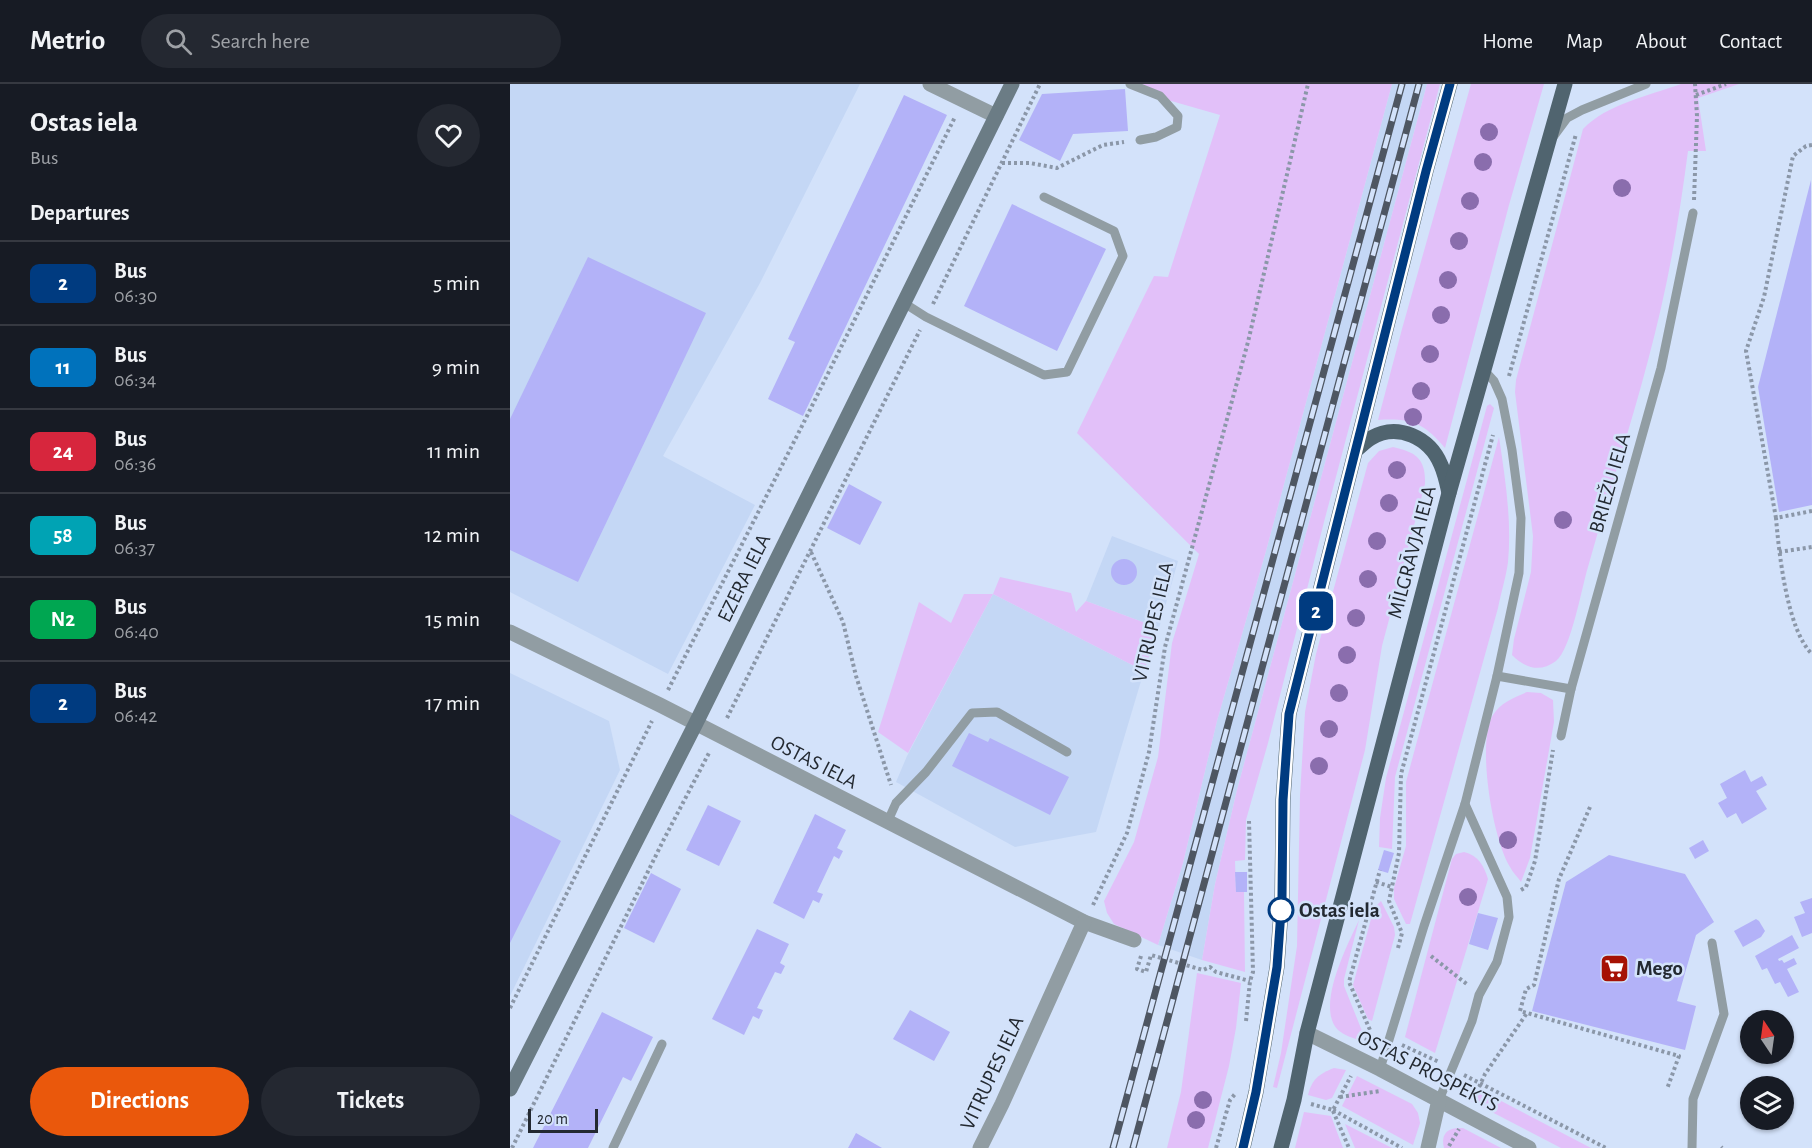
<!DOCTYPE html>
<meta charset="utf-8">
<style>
:root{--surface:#171b24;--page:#242831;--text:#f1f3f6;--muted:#9ea1a6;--line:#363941;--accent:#ea580c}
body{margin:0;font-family:"Alegreya Sans",sans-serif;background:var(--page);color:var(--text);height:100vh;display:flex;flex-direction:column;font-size:22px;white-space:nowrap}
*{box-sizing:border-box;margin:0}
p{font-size:20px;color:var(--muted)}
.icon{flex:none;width:33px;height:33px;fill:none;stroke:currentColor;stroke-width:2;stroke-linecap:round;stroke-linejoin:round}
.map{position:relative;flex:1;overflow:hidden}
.sheet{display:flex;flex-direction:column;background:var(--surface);width:510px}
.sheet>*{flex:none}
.badge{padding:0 12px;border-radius:9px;font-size:21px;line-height:39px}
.needle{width:39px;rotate:347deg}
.buttons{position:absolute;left:1230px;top:926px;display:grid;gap:12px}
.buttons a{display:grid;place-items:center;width:54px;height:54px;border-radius:50%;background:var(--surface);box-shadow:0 2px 4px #0004;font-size:30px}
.scale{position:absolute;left:18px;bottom:15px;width:70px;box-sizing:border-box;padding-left:6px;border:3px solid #232931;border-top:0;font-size:16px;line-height:21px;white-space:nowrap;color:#232931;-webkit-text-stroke:4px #d3e2fa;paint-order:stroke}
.map>.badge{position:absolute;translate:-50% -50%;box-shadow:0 0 0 3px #fff}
h2{padding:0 30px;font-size:22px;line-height:54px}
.round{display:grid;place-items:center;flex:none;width:63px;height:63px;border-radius:32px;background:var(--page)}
.summary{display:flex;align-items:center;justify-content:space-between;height:102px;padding:0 30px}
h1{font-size:28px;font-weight:600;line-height:45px}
.button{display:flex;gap:12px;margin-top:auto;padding:12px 30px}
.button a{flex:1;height:69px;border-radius:36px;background:var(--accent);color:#fff;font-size:24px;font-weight:600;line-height:69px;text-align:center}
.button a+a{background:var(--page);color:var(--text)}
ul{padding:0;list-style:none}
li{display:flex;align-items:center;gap:18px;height:84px;padding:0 30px;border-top:2px solid var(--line)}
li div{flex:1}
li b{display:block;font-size:22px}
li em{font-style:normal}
li .badge{min-width:66px;font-weight:700;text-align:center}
header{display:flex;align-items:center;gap:36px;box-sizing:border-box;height:84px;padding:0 30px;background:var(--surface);border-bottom:2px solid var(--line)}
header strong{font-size:28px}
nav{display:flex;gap:33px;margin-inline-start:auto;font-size:21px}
.search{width:420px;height:54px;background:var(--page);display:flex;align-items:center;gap:15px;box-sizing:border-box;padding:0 21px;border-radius:33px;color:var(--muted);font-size:22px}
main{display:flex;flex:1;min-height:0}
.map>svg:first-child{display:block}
.built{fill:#c4d7f5}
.green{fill:#e2c0f9}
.building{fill:#b3b2f8}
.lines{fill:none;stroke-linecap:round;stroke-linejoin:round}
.path{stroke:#8b97a8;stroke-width:4;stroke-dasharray:3 3;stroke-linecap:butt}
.lane{stroke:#919da3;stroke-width:9}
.street{stroke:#919da3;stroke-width:15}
.secondary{stroke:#6b7c85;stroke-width:15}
.primary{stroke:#50646f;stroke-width:15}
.rail-casing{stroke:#4e5662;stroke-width:7}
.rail{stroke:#d3e2fa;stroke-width:4.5;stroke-dasharray:14;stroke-linecap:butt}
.tree{fill:#8a6dad}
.line-casing{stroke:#fff;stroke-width:14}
.line{stroke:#003b80;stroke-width:9}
.stop-dot{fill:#fff;stroke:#003b80;stroke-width:3}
.labels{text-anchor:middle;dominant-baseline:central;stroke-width:5;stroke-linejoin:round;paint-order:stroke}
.street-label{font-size:21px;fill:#232931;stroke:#d3e2fa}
.stop-label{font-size:21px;font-weight:bold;fill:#232931;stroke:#d3e2fa;text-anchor:start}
.poi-label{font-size:21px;font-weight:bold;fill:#232931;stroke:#d3e2fa;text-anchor:start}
</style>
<header>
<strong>Metrio</strong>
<div class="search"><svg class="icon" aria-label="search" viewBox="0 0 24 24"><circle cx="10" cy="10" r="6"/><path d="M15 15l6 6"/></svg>Search here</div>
<nav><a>Home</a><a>Map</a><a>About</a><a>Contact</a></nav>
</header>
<main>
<section class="sheet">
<div class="summary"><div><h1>Ostas iela</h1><p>Bus</p></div><a class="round"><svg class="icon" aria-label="heart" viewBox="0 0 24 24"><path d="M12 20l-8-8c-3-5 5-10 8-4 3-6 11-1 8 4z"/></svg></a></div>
<h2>Departures</h2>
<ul>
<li><span class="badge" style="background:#003b80;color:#fff">2</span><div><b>Bus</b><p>06:30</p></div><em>5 min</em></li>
<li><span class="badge" style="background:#0072bc;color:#fff">11</span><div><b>Bus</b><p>06:34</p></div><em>9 min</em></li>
<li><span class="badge" style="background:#d7263d;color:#fff">24</span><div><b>Bus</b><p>06:36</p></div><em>11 min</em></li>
<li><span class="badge" style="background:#00a3b4;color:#fff">58</span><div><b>Bus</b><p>06:37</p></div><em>12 min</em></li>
<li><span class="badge" style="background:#00a651;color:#fff">N2</span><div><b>Bus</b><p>06:40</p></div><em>15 min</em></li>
<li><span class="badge" style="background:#003b80;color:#fff">2</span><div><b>Bus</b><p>06:42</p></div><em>17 min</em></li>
</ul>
<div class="button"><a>Directions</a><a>Tickets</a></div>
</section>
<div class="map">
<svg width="1302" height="1064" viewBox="0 0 1302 1064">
<rect width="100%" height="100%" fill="#d3e2fa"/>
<g class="built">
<path d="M0,0H350L250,199L153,372L245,421L158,590L0,508Z"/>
<path d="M882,0H917L727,706L705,800L692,876L648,861L673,779L707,637L756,467Z"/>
<path d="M602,452L668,477L649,544L576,517Z"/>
<path d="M483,510L634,587L586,748L505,763L386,698L397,672Z"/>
<path d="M0,589L99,637L110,686L0,912Z"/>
</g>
<g class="green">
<path d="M621,0H882L756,467L707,637L673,779L648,861L604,840L597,829L594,817L624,758L648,673L662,559L689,470L567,349L644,192L658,193L710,31L623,6Z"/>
<path d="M917,0H930L814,438L758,659L736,736L735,776L725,777L726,808H734L735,888L692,876L705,800L727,706Z"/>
<path d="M961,0H1034L999,121L935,364C914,339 901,334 868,336L892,245Z"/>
<path d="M1171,0H1229L1188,14L1196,67H1178C1171,120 1163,172 1151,224C1131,312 1102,397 1078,483C1072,502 1061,566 1046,577C1030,589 1015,584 1002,571L1004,555L1021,488L1023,452L1005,308L1006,296L1073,45C1097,20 1138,12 1171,0Z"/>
<path d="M980,320L984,324L885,693L882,765L869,763L870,734L876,694L977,322Z"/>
<path d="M989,353C995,394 1002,436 998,478C996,493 991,509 988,524L900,840H896L884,815V804L896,762V698Z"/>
<path d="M883,363C906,368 916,375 915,400L872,562L855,666L767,1004L763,1003L771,969L787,862L790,711L795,628L806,570L858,379L869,367Z"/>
<path d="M490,493L561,509L566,528L576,517L649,544L634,587L483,510L398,669L368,648L409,518L441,539L454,510H483Z"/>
<path d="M1017,608L1031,609L1043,616L1044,638L1020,774L1011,798C1008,793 1003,789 1000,783C983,756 966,659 983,631C990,619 1005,613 1017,608Z"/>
<path d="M954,768C968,771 974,782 978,795L925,969L895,953L942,775L946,770Z"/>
<path d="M871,817L884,843L885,851L862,937L858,935L843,901L864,824Z"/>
<path d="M849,836L834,895V902L852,947L849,956C842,954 834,951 828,946C805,923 838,860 849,836Z"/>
<path d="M687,889L731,899L726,944L719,982L698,1064H657L671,1008Z"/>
<path d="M824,984L836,986L822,1014L816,1016L798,1011C802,995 809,990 824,984Z"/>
<path d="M847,992L902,1020L908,1029L910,1039L903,1061L832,1022Z"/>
<path d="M953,999H957L1081,1064H1051L949,1011Z"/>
<path d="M794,1028L821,1032L833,1064H785Z"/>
<path d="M835,1040L882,1064H845Z"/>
<path d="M947,1044H953L991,1064H934C931,1053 935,1045 947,1044Z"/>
</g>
<g class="building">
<path d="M615,5L618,47L563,50L550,77L509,56L532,10Z"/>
<path d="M394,11L437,31L293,332L258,315L285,258L278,255Z"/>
<path d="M1301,96L1302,421L1269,428L1248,303Z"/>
<path d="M502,120L596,165L547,267L454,222Z"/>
<path d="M78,173L196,229L68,498L0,466V335Z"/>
<path d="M339,400L372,418L350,461L317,444Z"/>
<circle cx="614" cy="488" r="13"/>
<path d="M459,649L478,658L480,654L559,693L540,731L442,682Z"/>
<path d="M1235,686L1241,698L1252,692L1257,701L1246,707L1257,725L1232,740L1226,729L1217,734L1208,719L1217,714L1210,700Z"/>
<path d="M198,721L231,737L209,782L176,766Z"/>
<path d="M0,730L51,757L0,859Z"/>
<path d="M305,730L336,746L327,764L333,767L329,775L324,772L307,808L313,810L309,819L303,816L294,835L263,819Z"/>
<path d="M1193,756L1199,767L1185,775L1179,764Z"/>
<path d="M874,766L884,769L878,789L868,786Z"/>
<path d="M1099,771L1175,790L1204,838L1186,851L1167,917L1186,922L1175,966L1022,927L1056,798Z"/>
<path d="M725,788H737V808H726Z"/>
<path d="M141,789L171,805L144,859L114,844Z"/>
<path d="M1302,814V849L1292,853L1284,833L1295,829L1290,818Z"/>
<path d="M968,829L988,834L978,866L959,860Z"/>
<path d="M1246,835L1249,837L1255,847L1251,853L1233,863L1224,847Z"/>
<path d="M247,845L279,860L270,879L275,882L271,890L265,888L247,924L253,926L249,935L243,932L234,951L202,935Z"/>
<path d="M1282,851L1289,864L1268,875L1269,877L1272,876L1274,879L1284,874L1287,880L1277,885L1289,908L1278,913L1270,898L1265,900L1257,884L1252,886L1245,872Z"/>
<path d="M400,926L440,948L424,977L383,955Z"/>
<path d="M92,928L143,953L121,997L113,993L78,1064H23Z"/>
<path d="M346,1049L372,1064H338Z"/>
</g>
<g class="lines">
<g class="path">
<path d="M1186,11L1216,0"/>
<path d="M492,79H520L547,84L593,61L614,58"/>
<path d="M1184,116L1187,32L1185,0"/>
<path d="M423,220L530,0"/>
<path d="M999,292L1066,50"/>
<path d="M1302,427L1266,434C1269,469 1277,546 1302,570"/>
<path d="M1266,434L1236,267L1254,213L1283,72L1296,62L1302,61"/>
<path d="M301,468L333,538L346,592L381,701"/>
<path d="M1269,468L1302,463"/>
<path d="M158,606L295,336L445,33"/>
<path d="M217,634L410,246"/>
<path d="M1080,723L1049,795L1024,901L1016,905L1010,927L1169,972L1157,1005"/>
<path d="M866,798L882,803"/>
<path d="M1011,806L1016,803L1025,777L1043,666"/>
<path d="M583,821L617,749L639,668L655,563L738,258L798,0"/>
<path d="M888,864L892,849L879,817L889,769L891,690L983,351"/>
<path d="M631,872L627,885L636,888L641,871L693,886L700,883L706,888L740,897"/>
<path d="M921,872L958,901"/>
<path d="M0,924L142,637"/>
<path d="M736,937L740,897L743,888L739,737"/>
<path d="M856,957L860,946L839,898L870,786"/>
<path d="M892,961L929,978"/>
<path d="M954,991L1096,1064"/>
<path d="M830,1013L870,1007"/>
<path d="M964,1014L975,990L1017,929"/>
<path d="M801,1020L823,1026L841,992"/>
<path d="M823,1026L892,1064"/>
<path d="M823,1027L839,1064"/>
<path d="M939,1062L949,1045"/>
<path d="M1211,1063L1212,1064"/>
<path d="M2,1064L153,757L200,667"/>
<path d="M706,1064L720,1016L725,1010"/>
</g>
<g class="lane">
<path d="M620,0L650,12L668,32L667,43L646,53L630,56"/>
<path d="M1043,53L1057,34L1072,26L1136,0"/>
<path d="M394,219L416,233L534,291L557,288L613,172L604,147L534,113"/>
<path d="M987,592L1061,605L1151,284L1183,129"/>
<path d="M1051,652L1061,605"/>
<path d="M377,739L386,719L416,688L462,629L487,628L557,668"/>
<path d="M870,985L914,842L955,720"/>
<path d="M929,1016L962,937L969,911L987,878L999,833L997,813L955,720L987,592L1009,489L1011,434L1002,366L992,315L984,297L973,285"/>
<path d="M103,1064L152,960"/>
<path d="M1182,1064L1183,1015L1214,930L1202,859"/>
</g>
<g class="street">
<path d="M420,0L486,32"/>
<path d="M0,548L150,621L574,838L624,856"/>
<path d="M797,949L870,985L1019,1064"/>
<path d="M470,1064L492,1020L574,838"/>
<path d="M918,1064L929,1016"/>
</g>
<path class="secondary" d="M0,1005L186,639L502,0"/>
<g class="primary">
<path d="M846,366C851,362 856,357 861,354C888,338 920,354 931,381C935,390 937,400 939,409"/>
<path d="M733,1064L746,1008L767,883L772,813L773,716L779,630L916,87L940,0"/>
<path d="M771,1064L784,1016L797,949L939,409L1055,0"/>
</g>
<defs>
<g id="rail">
<path d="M603,1064L892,0"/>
<path d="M623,1064L909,0"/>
</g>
</defs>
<use href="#rail" class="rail-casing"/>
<use href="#rail" class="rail"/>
</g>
<g class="tree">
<circle cx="979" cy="48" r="9"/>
<circle cx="973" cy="78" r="9"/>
<circle cx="1112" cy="104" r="9"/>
<circle cx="960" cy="117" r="9"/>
<circle cx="949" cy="157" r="9"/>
<circle cx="938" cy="196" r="9"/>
<circle cx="931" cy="231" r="9"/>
<circle cx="920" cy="270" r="9"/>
<circle cx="911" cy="307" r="9"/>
<circle cx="903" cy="333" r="9"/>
<circle cx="887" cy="386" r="9"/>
<circle cx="879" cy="419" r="9"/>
<circle cx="1053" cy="436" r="9"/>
<circle cx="867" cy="457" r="9"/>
<circle cx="858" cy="495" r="9"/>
<circle cx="846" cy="534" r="9"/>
<circle cx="837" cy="571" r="9"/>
<circle cx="829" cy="609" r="9"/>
<circle cx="819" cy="645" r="9"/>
<circle cx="809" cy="682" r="9"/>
<circle cx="998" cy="756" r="9"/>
<circle cx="958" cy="813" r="9"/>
<circle cx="693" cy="1016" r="9"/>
<circle cx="686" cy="1036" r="9"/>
</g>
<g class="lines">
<defs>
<path id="line" d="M733,1064L746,1008L767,883L772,813L773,716L779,630L916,87L940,0"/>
</defs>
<use href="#line" class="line-casing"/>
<use href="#line" class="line"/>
</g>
<defs>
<symbol id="supermarket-square" viewBox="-11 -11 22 22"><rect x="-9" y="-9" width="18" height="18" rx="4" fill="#a61204" stroke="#d3e2fa"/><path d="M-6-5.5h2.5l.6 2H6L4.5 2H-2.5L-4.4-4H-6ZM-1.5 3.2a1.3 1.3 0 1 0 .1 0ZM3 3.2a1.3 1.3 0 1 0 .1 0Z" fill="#fff"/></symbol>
</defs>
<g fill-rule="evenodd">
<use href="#supermarket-square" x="1088" y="868" width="33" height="33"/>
</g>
<circle class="stop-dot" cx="771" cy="826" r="12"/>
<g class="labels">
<g class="street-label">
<text transform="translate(1100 399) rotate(-74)">BRIEŽU IELA</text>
<text transform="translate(902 468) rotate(-75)">MĪLGRĀVJA IELA</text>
<text transform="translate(234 494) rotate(-64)">EZERA IELA</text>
<text transform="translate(643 538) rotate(-77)">VITRUPES IELA</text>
<text transform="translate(304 678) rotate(27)">OSTAS IELA</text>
<text transform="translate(918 987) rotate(27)">OSTAS PROSPEKTS</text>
<text transform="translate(482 989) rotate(-65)">VITRUPES IELA</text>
</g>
<g class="stop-label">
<text x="789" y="826">Ostas iela</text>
</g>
<g class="poi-label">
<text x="1126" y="884">Mego</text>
</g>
</g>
</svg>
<div class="buttons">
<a><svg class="needle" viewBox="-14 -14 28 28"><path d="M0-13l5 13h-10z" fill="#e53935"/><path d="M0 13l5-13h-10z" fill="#9ea1a6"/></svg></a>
<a><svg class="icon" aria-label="layers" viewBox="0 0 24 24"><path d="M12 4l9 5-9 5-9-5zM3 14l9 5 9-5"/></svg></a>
</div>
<div class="scale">20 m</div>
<b class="badge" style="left:806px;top:527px;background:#003b80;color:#fff">2</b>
</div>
</main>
